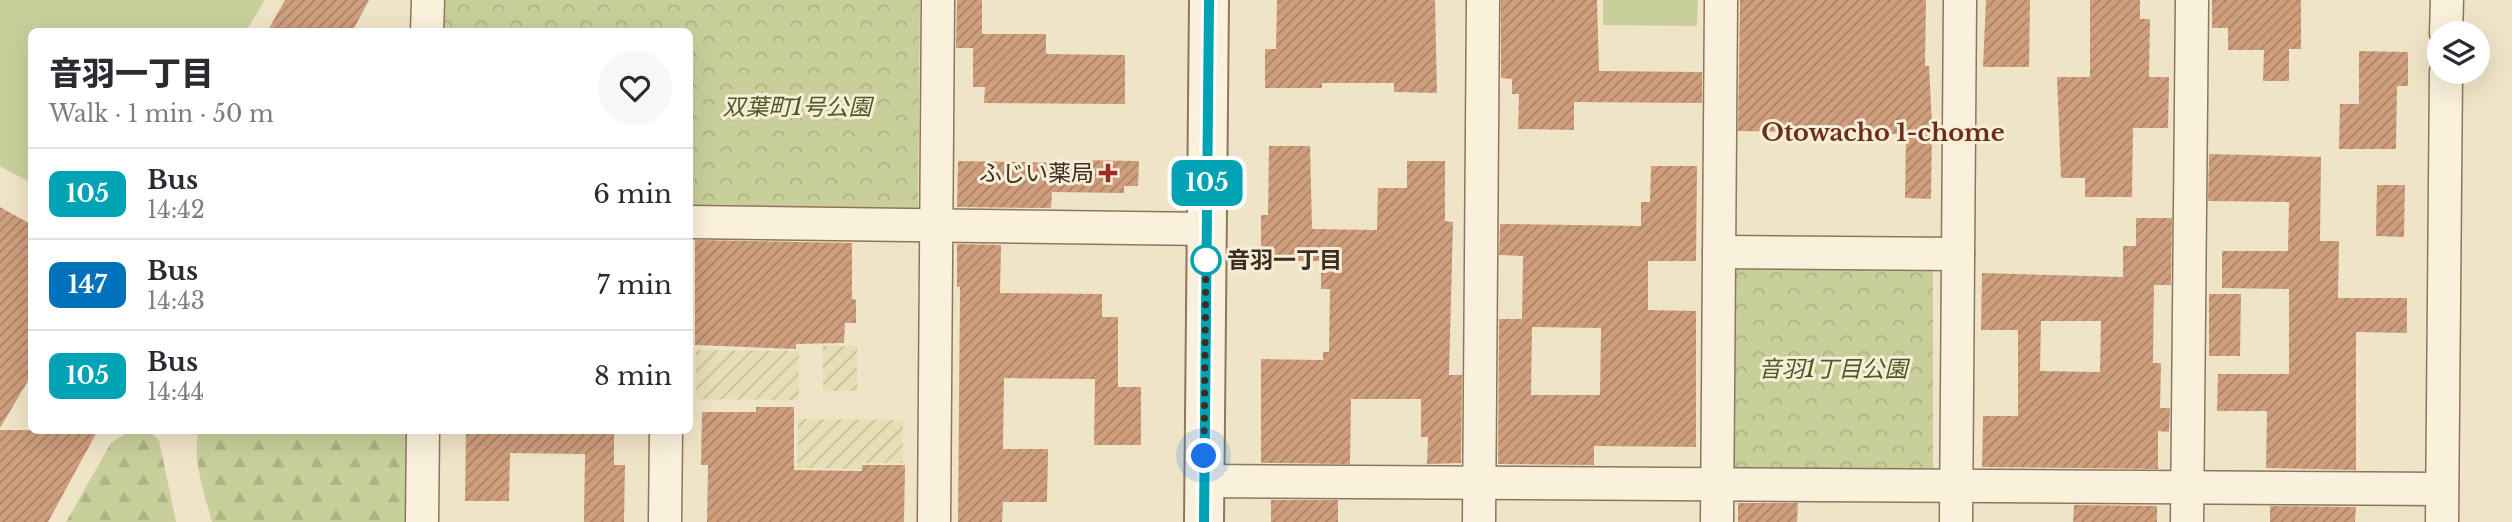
<!DOCTYPE html>
<meta charset="utf-8">
<style>
:root{--surface:#fff;--page:#f7f7f7;--text:#2b2b33;--muted:#7c7c81;--line:#e1e1e2}
body{margin:0;font-family:"Libre Baskerville","Noto Sans JP",serif;background:var(--page);color:var(--text);height:100vh;display:flex;flex-direction:column;font-size:26px;white-space:nowrap}
*{box-sizing:border-box;margin:0}
p{font-size:23px;color:var(--muted)}
.icon{flex:none;width:38px;height:38px;fill:none;stroke:currentColor;stroke-width:2;stroke-linecap:round;stroke-linejoin:round}
.map{position:relative;flex:1;overflow:hidden}
.sheet{position:absolute;left:28px;top:28px;width:665px;height:406px;display:flex;flex-direction:column;background:var(--surface);border-radius:10px;box-shadow:0 7px 28px #0002}
.sheet>*{flex:none}
.badge{padding:0 14px;border-radius:10px;font-size:24px;line-height:46px}
.buttons{position:absolute;left:2427px;top:21px;display:grid;gap:14px}
.buttons a{display:grid;place-items:center;width:63px;height:63px;border-radius:50%;background:var(--surface);box-shadow:0 7px 28px #0002;font-size:35px}
.you{position:absolute;width:35px;height:35px;margin:-18px;border:5px solid #fff;border-radius:50%;background:#1a73e8;box-shadow:0 0 0 10px #1a73e833}
.map>.badge{position:absolute;translate:-50% -50%;box-shadow:0 0 0 4px #fff}
.round{display:grid;place-items:center;flex:none;width:74px;height:74px;border-radius:37px;background:var(--page)}
.head{display:flex;align-items:center;justify-content:space-between;height:119px;padding:0 21px}
h1{font-size:33px;font-weight:800;line-height:52px}
ul{padding:0;list-style:none}
li{display:flex;align-items:center;gap:21px;height:91px;padding:0 21px;border-top:2px solid var(--line)}
li div{flex:1}
li b{display:block;font-size:26px}
li em{font-style:normal}
li .badge{min-width:77px;font-weight:700;text-align:center}
.map>svg:first-child{display:block}
.farmland{fill:url(#farmland-furrows)}
.grass{fill:#c9cf9b}
.forest{fill:url(#forest-firs)}
.park{fill:url(#park-crowns)}
.building{fill:url(#building-hatch);fill-rule:evenodd}
.lines{fill:none;stroke-linecap:round;stroke-linejoin:round}
.minor-casing{stroke:#8d765c;stroke-width:35}
.tertiary-casing{stroke:#8d765c;stroke-width:42}
.minor{stroke:#faf1dc;stroke-width:32}
.tertiary{stroke:#faf1dc;stroke-width:38}
.line-casing{stroke:#fff;stroke-width:16}
.line{stroke:#00a3b4;stroke-width:10}
.walk{stroke:#3d2e20;stroke-width:7;stroke-dasharray:0 12.6}
.poi-dot{fill:#9e2a2b;stroke:#f7eed8;stroke-width:2.5}
.stop-dot{fill:#fff;stroke:#00a3b4;stroke-width:3.5}
.labels{text-anchor:middle;dominant-baseline:central;stroke-width:6;stroke-linejoin:round;paint-order:stroke}
.park-label{font-size:23px;font-style:italic;fill:#4d5a26;stroke:#f7eed8}
.poi-label{font-size:23px;fill:#3d2e20;stroke:#f7eed8;text-anchor:end}
.stop-label{font-size:23px;font-weight:bold;fill:#3d2e20;stroke:#f7eed8;text-anchor:start}
.neighbourhood-label{font-size:24px;font-weight:bold;fill:#6b2e1e;stroke:#f7eed8}
</style>
<div class="map">
<svg width="2512" height="522" viewBox="0 0 2512 522">
<defs>
<pattern id="farmland-furrows" width="10" height="10" patternUnits="userSpaceOnUse" patternTransform="scale(1.75)"><rect width="10" height="10" fill="#e6deb5"/><path d="M-1 1l2-2M0 10L10 0M9 11l2-2" fill="none" stroke="#c6bf9b"/></pattern>
<pattern id="forest-firs" width="22" height="20" patternUnits="userSpaceOnUse" patternTransform="scale(1.75)"><rect width="22" height="20" fill="#c9cf9b"/><path d="M5 1l3.5 6h-7zM16 11l3.5 6h-7z" fill="#aeb285"/></pattern>
<pattern id="park-crowns" width="20" height="18" patternUnits="userSpaceOnUse" patternTransform="scale(1.75)"><rect width="20" height="18" fill="#c9cf9b"/><path d="M2 6a3 3 0 1 1 6 0M12 15a3 3 0 1 1 6 0" fill="none" stroke="#aeb285"/></pattern>
<pattern id="building-hatch" width="6" height="6" patternUnits="userSpaceOnUse" patternTransform="scale(1.75)"><rect width="6" height="6" fill="#cf9f7d"/><path d="M-1 1l2-2M0 6l6-6M5 7l2-2" fill="none" stroke="#a98266"/></pattern>
</defs>
<rect width="100%" height="100%" fill="#f0e4c8"/>
<g class="farmland">
<rect x="823" y="346" width="34" height="45"/>
<path d="M696,350L799,351V400L696,399Z"/>
<path d="M798,419L903,420V463H862L861,469L797,468Z"/>
</g>
<g class="grass">
<path d="M0,0H265L246,31L32,32L31,183L0,166Z"/>
<path d="M1603,0H1698L1697,26L1603,25Z"/>
</g>
<g class="forest">
<path d="M199,430L410,431L409,522H212C205,494 191,458 199,430Z"/>
<path d="M128,432L151,433L159,440L176,522H66L111,443Z"/>
</g>
<g class="park">
<path d="M440,0H920L918,216L690,214V32H439Z"/>
<rect x="1733" y="269" width="200" height="199"/>
</g>
<g class="building">
<path d="M285,0H369L352,32H267Z"/>
<path d="M957,0H982V34H1046V54L1125,55V104L984,103L985,87H973V48H956Z"/>
<path d="M1277,0H1435L1437,93L1394,92V83H1322V88H1265V49H1276Z"/>
<path d="M1501,0H1597L1599,71L1702,72V103L1574,102V130L1518,129L1519,94H1512V79L1501,78Z"/>
<path d="M1740,0H1926L1925,66H1929L1932,124L1931,199L1905,198L1906,134L1738,131Z"/>
<path d="M1986,0H2030L2029,67H1983Z"/>
<path d="M2090,0H2140V19H2150L2149,77H2169L2168,128H2133L2132,197H2085V178H2061L2057,77H2090Z"/>
<path d="M2212,0H2301V49H2289V81H2263L2264,50H2228V28H2212Z"/>
<path d="M2359,51L2408,52V86H2397L2396,149H2339L2340,104H2359Z"/>
<path d="M1269,146H1310L1312,229L1377,230L1378,188H1407V161H1445V221L1453,222L1449,375H1462L1461,463L1427,464L1428,437H1421V399H1351L1350,464L1261,463V359L1323,360V352H1329L1330,289H1321V261H1261V215H1268Z"/>
<path d="M2209,154L2321,157L2320,241H2339L2338,298H2407V333L2356,332V470L2266,468L2267,411H2217L2218,374H2289V289L2222,288V251H2288L2289,202L2208,201Z"/>
<path d="M1077,160L1139,161L1138,186H1124V193L1052,192L1051,208L957,207L958,161L1077,163Z"/>
<path d="M1651,166H1697L1696,261H1648V310L1696,311V447L1594,446V465L1498,464L1499,319H1522L1523,256L1499,255L1500,224L1641,226V202H1650ZM1532,327L1601,328L1600,395H1531Z"/>
<path d="M2377,185H2405L2404,237L2376,236Z"/>
<path d="M0,207L32,225V374L0,428Z"/>
<path d="M2136,218H2172L2171,285H2154L2153,363H2161L2160,408H2170L2169,432L2158,431V469L1982,467L1983,416H2018V330H1981L1982,273L2123,277V246H2136ZM2041,321H2101L2100,372L2040,371Z"/>
<path d="M695,240L852,243V299L856,300V323H845L844,343L796,344V349L695,345Z"/>
<path d="M957,244L1001,245L1000,293L1102,294V317H1118V387H1141V445H1094L1095,379L1004,378L1003,449H1048L1047,502H1003L1002,522H958L960,287H957Z"/>
<path d="M2209,294H2241L2240,356H2209Z"/>
<path d="M756,407H794V470L862,471V465H905L904,522H707L708,465H701L702,412H756Z"/>
<path d="M0,430H98L48,522H0Z"/>
<path d="M466,430H614V465H625L624,522H584L585,454L510,453L509,501H465Z"/>
<rect x="1271" y="500" width="67" height="22"/>
<path d="M1738,503H1798L1797,522H1738Z"/>
<path d="M2074,505L2157,506V522H2073Z"/>
<path d="M2270,506L2356,507L2355,522H2270Z"/>
</g>
<g class="lines">
<defs>
<g id="minor">
<path d="M427,32L428,0"/>
<path d="M2446,33L2447,0"/>
<path d="M690,222L1207,229"/>
<path d="M1719,252L1958,254"/>
<path d="M1204,481L2442,489"/>
<path d="M422,522L423,430"/>
<path d="M665,522L666,430"/>
<path d="M934,522L938,0"/>
<path d="M1479,522L1483,0"/>
<path d="M1717,522L1721,0"/>
<path d="M1956,522L1960,0"/>
<path d="M2187,522L2192,0"/>
<path d="M2442,522L2446,72"/>
</g>
<path id="tertiary" d="M1204,522L1209,0"/>
</defs>
<use href="#minor" class="minor-casing"/>
<use href="#tertiary" class="tertiary-casing"/>
<use href="#minor" class="minor"/>
<use href="#tertiary" class="tertiary"/>
</g>
<g class="lines">
<defs>
<path id="line" d="M1204,522L1209,0"/>
</defs>
<use href="#line" class="line-casing"/>
<use href="#line" class="line"/>
<path class="walk" d="M1204,456L1206,254V260"/>
</g>
<path class="poi-dot" d="M1104.5 162.5h7v7h7v7h-7v7h-7v-7h-7v-7h7z"/>
<circle class="stop-dot" cx="1206" cy="260" r="14"/>
<g class="labels">
<g class="park-label">
<text x="797" y="107">双葉町1号公園</text>
<text x="1833" y="369">音羽1丁目公園</text>
</g>
<g class="poi-label">
<text x="1094" y="173">ふじい薬局</text>
</g>
<g class="stop-label">
<text x="1227" y="260">音羽一丁目</text>
</g>
<g class="neighbourhood-label">
<text x="1883" y="132">Otowacho 1-chome</text>
</g>
</g>
</svg>
<div class="buttons">
<a><svg class="icon" aria-label="layers" viewBox="0 0 24 24"><path d="M12 4l9 5-9 5-9-5zM3 14l9 5 9-5"/></svg></a>
</div>
<div class="you" style="left:1204px;top:456px"></div>
<b class="badge" style="left:1207px;top:183px;background:#00a3b4;color:#fff">105</b>
<section class="sheet">
<div class="head"><div><h1>音羽一丁目</h1><p>Walk · 1 min · 50 m</p></div><a class="round"><svg class="icon" aria-label="heart" viewBox="0 0 24 24"><path d="M12 20l-8-8c-3-5 5-10 8-4 3-6 11-1 8 4z"/></svg></a></div>
<ul>
<li><span class="badge" style="background:#00a3b4;color:#fff">105</span><div><b>Bus</b><p>14:42</p></div><em>6 min</em></li>
<li><span class="badge" style="background:#0072bc;color:#fff">147</span><div><b>Bus</b><p>14:43</p></div><em>7 min</em></li>
<li><span class="badge" style="background:#00a3b4;color:#fff">105</span><div><b>Bus</b><p>14:44</p></div><em>8 min</em></li>
</ul>
</section>
</div>
